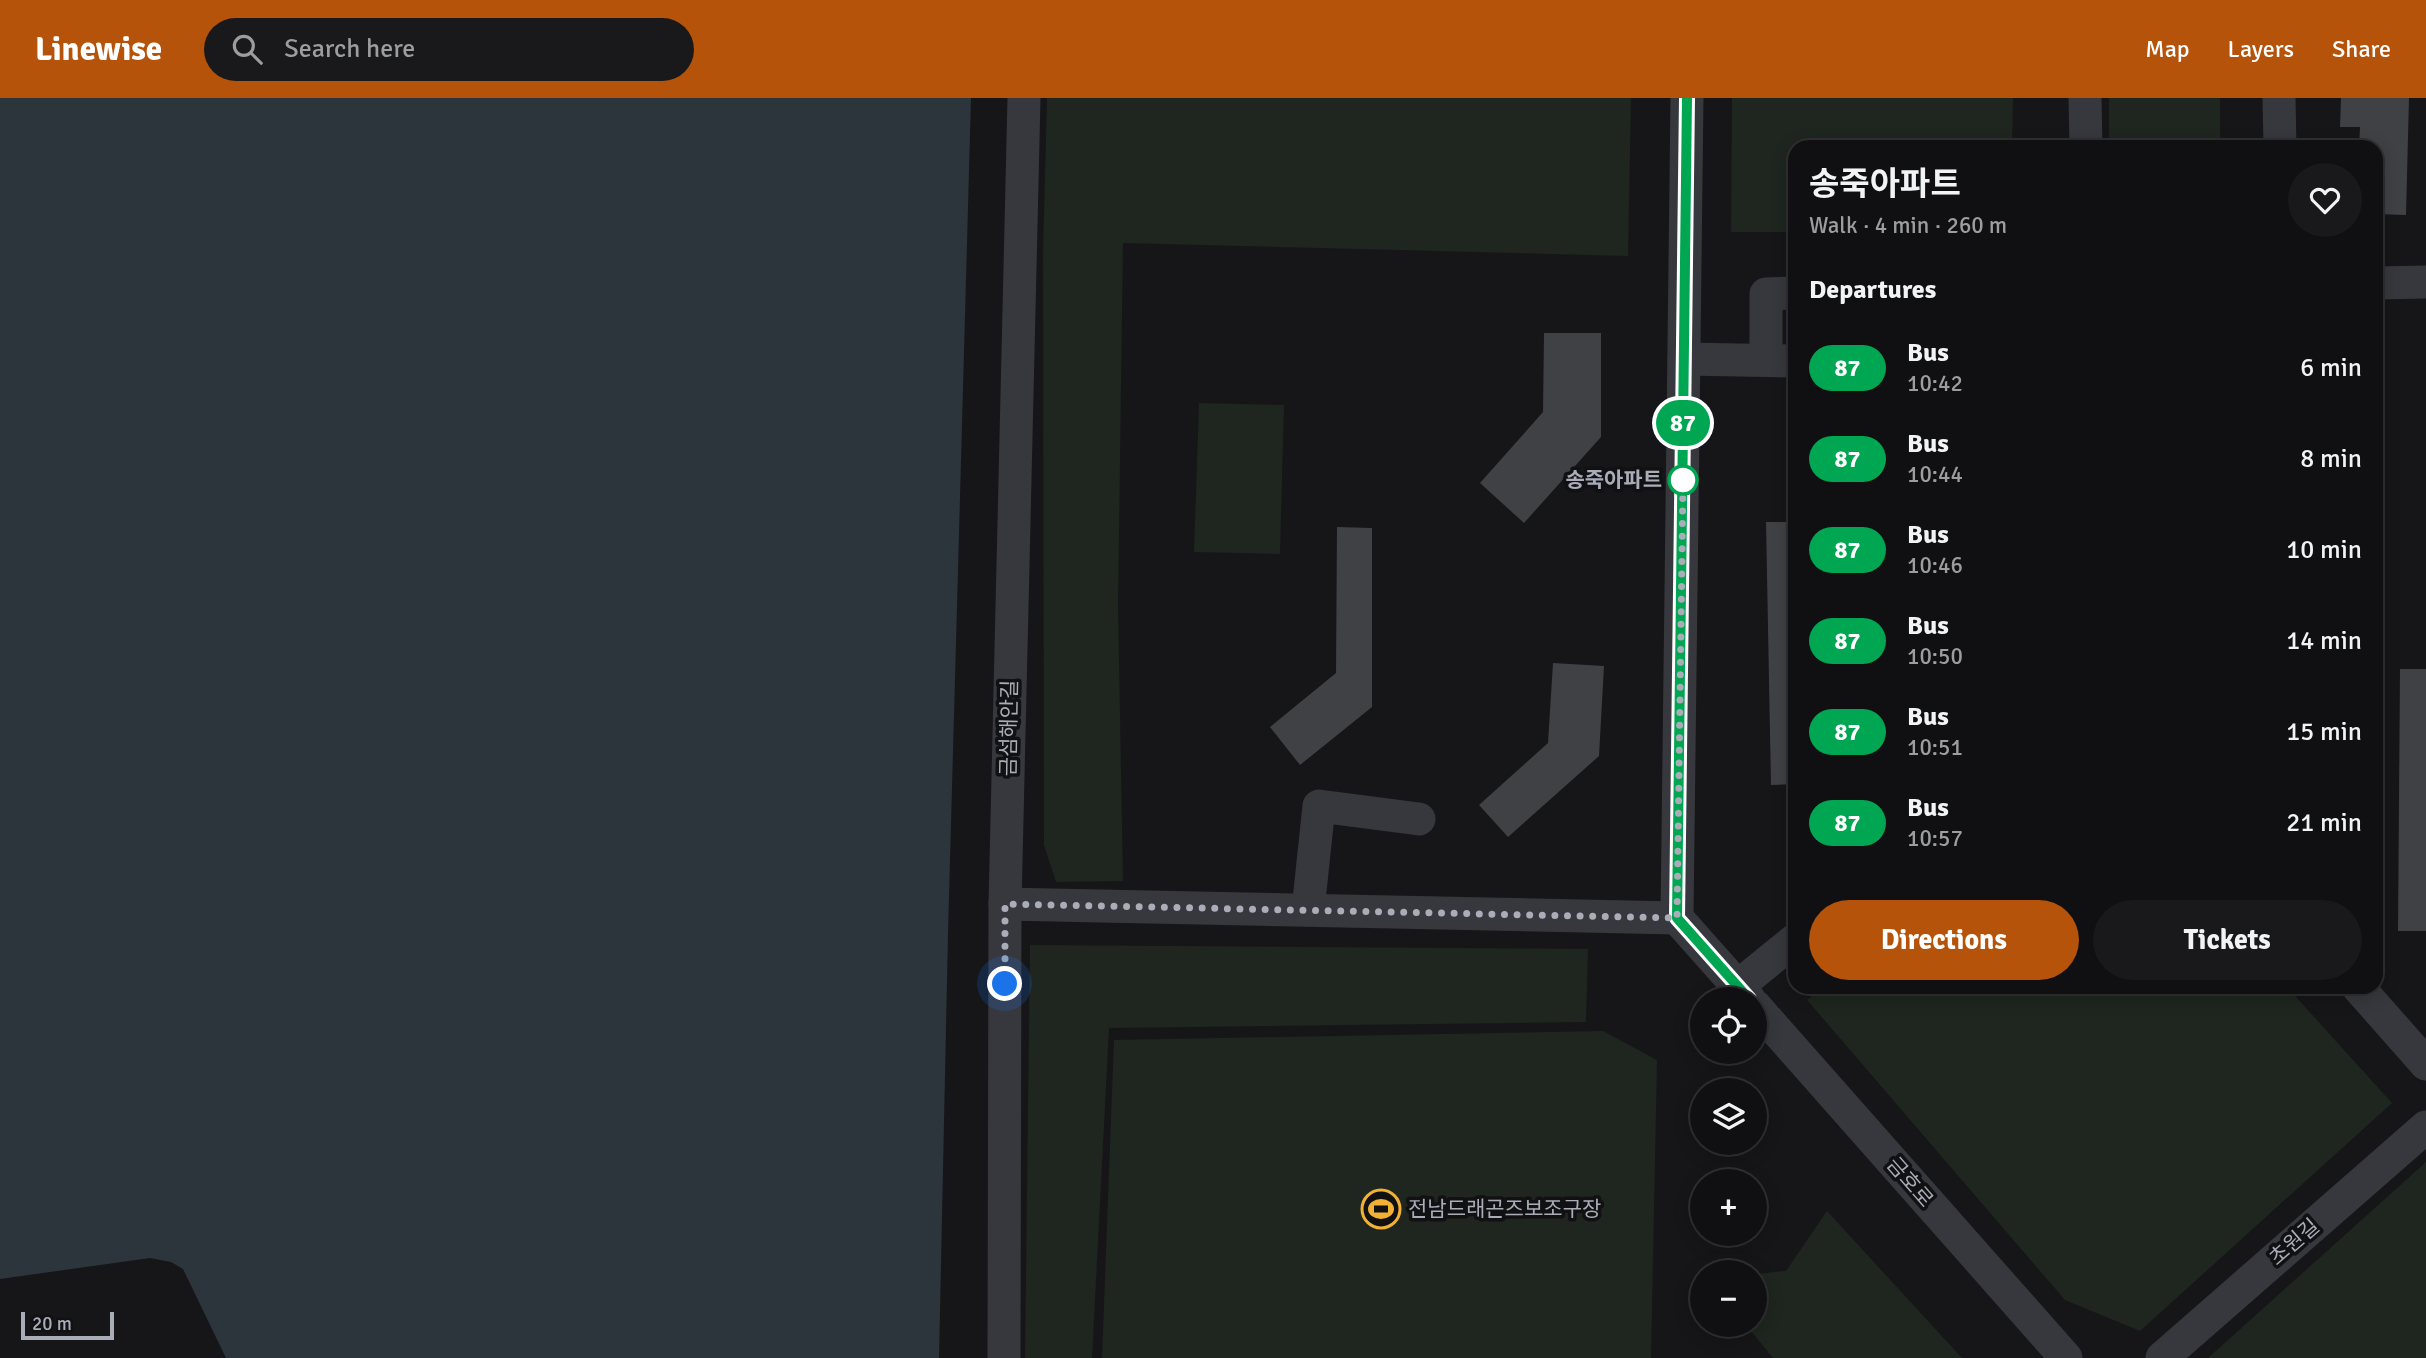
<!DOCTYPE html>
<meta charset="utf-8">
<style>
:root{--surface:#101012;--page:#19191b;--text:#f1f3f6;--muted:#9c9d9f;--line:#303032;--accent:#b45309}
body{margin:0;font-family:Signika,"Noto Sans KR",sans-serif;background:var(--page);color:var(--text);height:100vh;display:flex;flex-direction:column;font-size:26px;white-space:nowrap}
*{box-sizing:border-box;margin:0}
p{font-size:23px;color:var(--muted)}
.icon{flex:none;width:38px;height:38px;fill:none;stroke:currentColor;stroke-width:2;stroke-linecap:round;stroke-linejoin:round}
.map{position:relative;flex:1;overflow:hidden}
.side{position:absolute;left:1788px;top:42px;width:595px;height:854px;display:flex;flex-direction:column;background:var(--surface);border-radius:21px;box-shadow:0 4px 18px #0003,0 0 0 2px var(--line)}
.side>*{flex:none}
.badge{padding:0 14px;border-radius:23px;font-size:24px;line-height:46px}
.buttons{position:absolute;left:1690px;top:889px;display:grid;gap:14px}
.buttons a{display:grid;place-items:center;width:77px;height:77px;border-radius:50%;background:var(--surface);box-shadow:0 4px 18px #0003,0 0 0 2px var(--line);font-size:35px}
.scale{position:absolute;left:21px;bottom:18px;width:93px;box-sizing:border-box;padding-left:7px;border:4px solid #a8adb8;border-top:0;font-size:19px;line-height:24px;white-space:nowrap;color:#a8adb8;-webkit-text-stroke:5px #111113;paint-order:stroke}
.you{position:absolute;width:35px;height:35px;margin:-18px;border:5px solid #fff;border-radius:50%;background:#1a73e8;box-shadow:0 0 0 10px #1a73e833}
.map>.badge{position:absolute;translate:-50% -50%;box-shadow:0 0 0 4px #fff}
h2{padding:0 21px;font-size:26px;line-height:63px}
.round{display:grid;place-items:center;flex:none;width:74px;height:74px;border-radius:37px;background:var(--page)}
.summary{display:flex;align-items:center;justify-content:space-between;height:119px;padding:0 21px}
h1{font-size:33px;font-weight:700;line-height:52px}
.action{display:flex;gap:14px;margin-top:auto;padding:14px 21px}
.action a{flex:1;height:80px;border-radius:42px;background:var(--accent);color:#fff;font-size:28px;font-weight:700;line-height:80px;text-align:center}
.action a+a{background:var(--page);color:var(--text)}
ul{padding:0;list-style:none}
li{display:flex;align-items:center;gap:21px;height:91px;padding:0 21px}
li div{flex:1}
li b{display:block;font-size:26px}
li em{font-style:normal}
li .badge{min-width:77px;font-weight:700;text-align:center}
header{display:flex;align-items:center;gap:42px;box-sizing:border-box;height:98px;padding:0 35px;background:var(--accent);color:#fff}
header strong{font-size:33px}
nav{display:flex;gap:38px;margin-inline-start:auto;font-size:24px}
.search{width:490px;height:63px;background:var(--page);display:flex;align-items:center;gap:18px;box-sizing:border-box;padding:0 24px;border-radius:38px;color:var(--muted);font-size:26px}
.map>svg:first-child{display:block}
.green{fill:#1e261f}
.water{fill:#2c353c}
.pier{fill:#161618}
.building{fill:#404145}
.lines{fill:none;stroke-linecap:round;stroke-linejoin:round}
.minor{stroke:#37383d;stroke-width:33}
.line-casing{stroke:#fff;stroke-width:16}
.line{stroke:#00a651;stroke-width:10}
.walk{stroke:#a8adb8;stroke-width:7;stroke-dasharray:0 12.6}
.stop-dot{fill:#fff;stroke:#00a651;stroke-width:3.5}
.labels{text-anchor:middle;dominant-baseline:central;stroke-width:7;stroke-linejoin:round;paint-order:stroke}
.stop-label{font-size:21px;font-weight:bold;fill:#a8adb8;stroke:#111113;text-anchor:end}
.street-label{font-size:21px;fill:#a8adb8;stroke:#111113}
.poi-label{font-size:21px;fill:#a8adb8;stroke:#111113;text-anchor:start}
</style>
<header>
<strong>Linewise</strong>
<div class="search"><svg class="icon" aria-label="search" viewBox="0 0 24 24"><circle cx="10" cy="10" r="6"/><path d="M15 15l6 6"/></svg>Search here</div>
<nav><a>Map</a><a>Layers</a><a>Share</a></nav>
</header>
<div class="map">
<svg width="2426" height="1260" viewBox="0 0 2426 1260">
<rect width="100%" height="100%" fill="#161618"/>
<g class="green">
<path d="M1047,0H1631L1628,158L1123,145L1118,507L1123,783L1056,784L1044,747L1043,155Z"/>
<path d="M1732,0H2013L2012,49H1796L1795,134H1731Z"/>
<rect x="2109" y="0" width="111" height="49"/>
<path d="M1199,305L1284,307L1280,456L1194,454Z"/>
<path d="M1030,847L1588,851L1586,924L1109,930L1092,1260H1025Z"/>
<path d="M1822,889H2287L2392,1005L2140,1233L2065,1202L1807,902Z"/>
<path d="M1603,933L1657,962L1651,1260H1102L1114,942Z"/>
<path d="M2426,1064V1260H2208Z"/>
<path d="M1827,1113L1962,1260H1773L1746,1227H1755V1176L1786,1173Z"/>
</g>
<path class="water" d="M0,0H971L948,835L939,1260H0Z"/>
<path class="pier" d="M150,1160L171,1164L183,1171L226,1260H0V1181Z"/>
<g class="building">
<path d="M2341,0H2409L2406,117L2376,116V49H2359L2360,29H2340Z"/>
<path d="M1544,235H1601V339L1524,425L1480,385L1543,314Z"/>
<path d="M1766,424H1796V686L1771,687Z"/>
<path d="M1337,429L1372,430V609L1300,667L1270,629L1336,575Z"/>
<path d="M1553,565L1604,568L1599,658L1508,739L1479,707L1548,645Z"/>
<path d="M2400,571H2426V833H2398Z"/>
</g>
<g class="lines">
<g class="minor">
<path d="M1687,0L1677,820L1749,901"/>
<path d="M2085,0L2086,49"/>
<path d="M2279,0L2280,49"/>
<path d="M2376,185L2426,184"/>
<path d="M1684,261L1796,263"/>
<path d="M1766,262V196L1796,195"/>
<path d="M1005,806L1677,820"/>
<path d="M1308,812L1319,708L1419,721"/>
<path d="M1738,888L1796,841"/>
<path d="M2358,889L2426,966"/>
<path d="M1755,908L2066,1260"/>
<path d="M1004,1260L1005,806L1024,0"/>
<path d="M2162,1260L2426,1029"/>
</g>
</g>
<g class="lines">
<defs>
<path id="line" d="M1687,0L1677,820L1749,901"/>
</defs>
<use href="#line" class="line-casing"/>
<use href="#line" class="line"/>
<path class="walk" d="M1005,886V806L1677,820L1683,382"/>
</g>
<defs>
<symbol id="stadium-ring" viewBox="-11 -11 22 22"><circle r="9.5" fill="#111113" stroke="#f2b134" stroke-width="1.5"/><path d="M0-5a6.5 5 0 1 0 0 10a6.5 5 0 1 0 0-10ZM-3.5-1.8h7v3.6h-7Z" fill="#f2b134"/></symbol>
</defs>
<g fill-rule="evenodd">
<use href="#stadium-ring" x="1359" y="1089" width="44" height="44"/>
</g>
<circle class="stop-dot" cx="1683" cy="382" r="14"/>
<g class="labels">
<g class="stop-label">
<text x="1662" y="382">송죽아파트</text>
</g>
<g class="street-label">
<text transform="translate(1009 630) rotate(-89)">금섬해안길</text>
<text transform="translate(1910 1084) rotate(49)">금호로</text>
<text transform="translate(2294 1144) rotate(-41)">초원길</text>
</g>
<g class="poi-label">
<text x="1408" y="1111">전남드래곤즈보조구장</text>
</g>
</g>
</svg>
<div class="buttons">
<a><svg class="icon" aria-label="locate" viewBox="0 0 24 24"><circle cx="12" cy="12" r="6"/><path d="M12 2v4M12 18v4M2 12h4M18 12h4"/></svg></a>
<a><svg class="icon" aria-label="layers" viewBox="0 0 24 24"><path d="M12 4l9 5-9 5-9-5zM3 14l9 5 9-5"/></svg></a>
<a>+</a>
<a>−</a>
</div>
<div class="scale">20 m</div>
<div class="you" style="left:1005px;top:886px"></div>
<b class="badge" style="left:1683px;top:325px;background:#00a651;color:#fff">87</b>
<section class="side">
<div class="summary"><div><h1>송죽아파트</h1><p>Walk · 4 min · 260 m</p></div><a class="round"><svg class="icon" aria-label="heart" viewBox="0 0 24 24"><path d="M12 20l-8-8c-3-5 5-10 8-4 3-6 11-1 8 4z"/></svg></a></div>
<h2>Departures</h2>
<ul>
<li><span class="badge" style="background:#00a651;color:#fff">87</span><div><b>Bus</b><p>10:42</p></div><em>6 min</em></li>
<li><span class="badge" style="background:#00a651;color:#fff">87</span><div><b>Bus</b><p>10:44</p></div><em>8 min</em></li>
<li><span class="badge" style="background:#00a651;color:#fff">87</span><div><b>Bus</b><p>10:46</p></div><em>10 min</em></li>
<li><span class="badge" style="background:#00a651;color:#fff">87</span><div><b>Bus</b><p>10:50</p></div><em>14 min</em></li>
<li><span class="badge" style="background:#00a651;color:#fff">87</span><div><b>Bus</b><p>10:51</p></div><em>15 min</em></li>
<li><span class="badge" style="background:#00a651;color:#fff">87</span><div><b>Bus</b><p>10:57</p></div><em>21 min</em></li>
</ul>
<div class="action"><a>Directions</a><a>Tickets</a></div>
</section>
</div>
